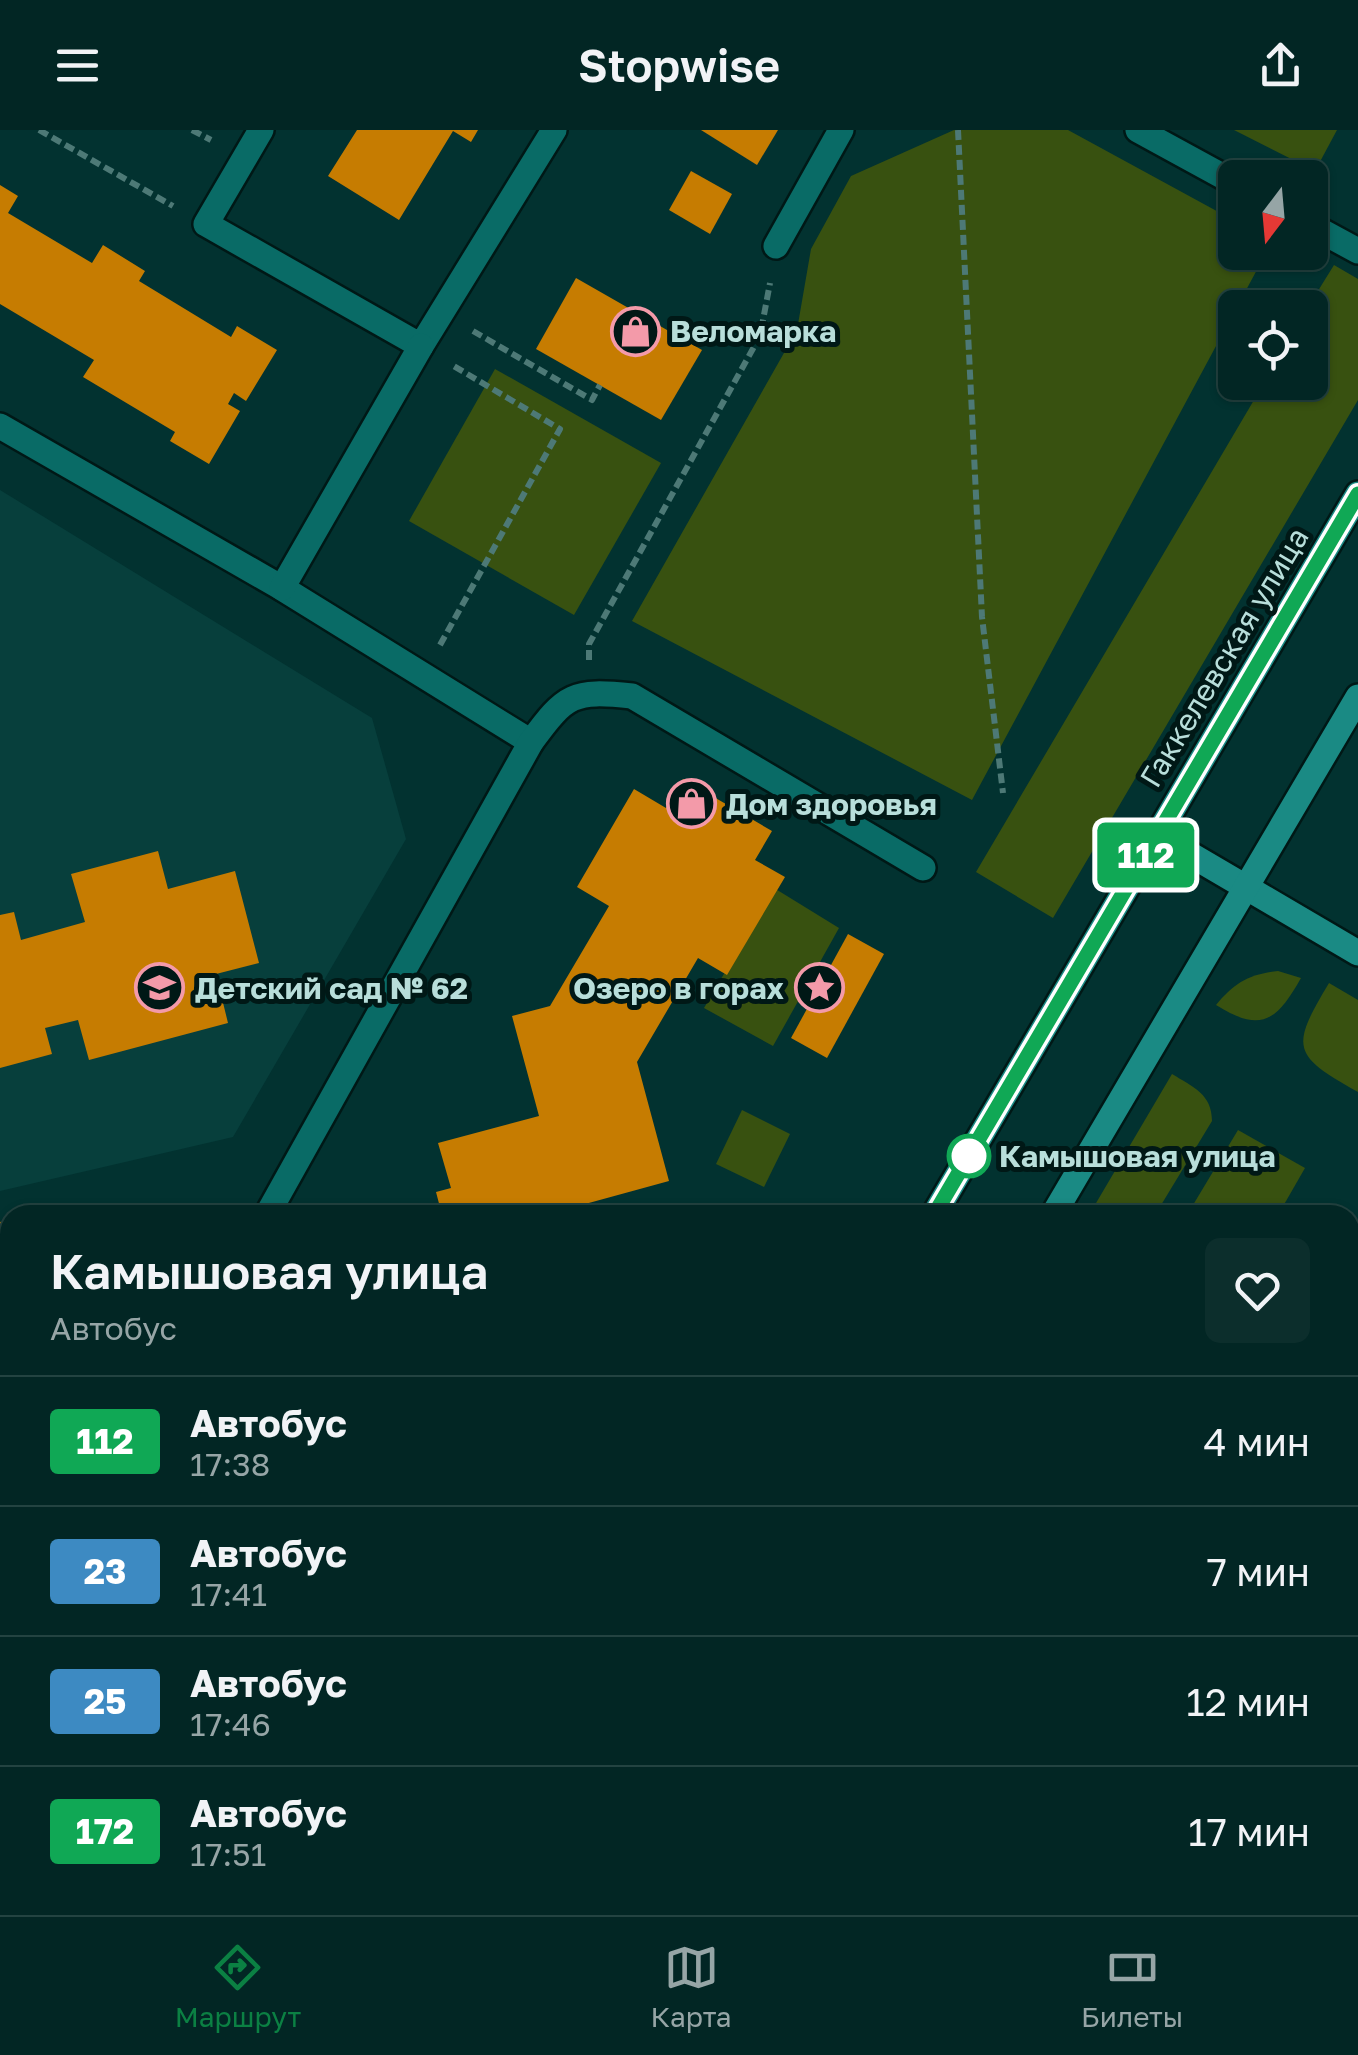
<!DOCTYPE html>
<html lang="ru">
<meta charset="utf-8">
<style>
:root{--surface:#022624;--page:#0c2e2c;--text:#f1f3f6;--muted:#96a5a6;--line:#234341;--accent:#0b8043}
body{margin:0;font-family:"Golos Text",sans-serif;background:var(--page);color:var(--text);height:100vh;display:flex;flex-direction:column;font-size:38px;white-space:nowrap}
*{box-sizing:border-box;margin:0}
p{font-size:32px;color:var(--muted)}
.icon{flex:none;width:55px;height:55px;fill:none;stroke:currentColor;stroke-width:2;stroke-linecap:round;stroke-linejoin:round}
.map{position:relative;flex:1;overflow:hidden}
.panel{position:absolute;left:0px;top:1075px;width:1360px;height:710px;display:flex;flex-direction:column;background:var(--surface);border-radius:30px 30px 0 0;box-shadow:0 2px 8px #0004,0 0 0 2px var(--line)}
.panel>*{flex:none}
.badge{padding:0 20px;border-radius:8px;font-size:35px;line-height:65px}
.needle{width:65px;rotate:196deg}
.fabs{position:absolute;left:1218px;top:30px;display:grid;gap:20px}
.fabs a{display:grid;place-items:center;width:110px;height:110px;border-radius:15px;background:var(--surface);box-shadow:0 2px 8px #0004,0 0 0 2px var(--line);font-size:50px}
.map>.badge{position:absolute;translate:-50% -50%;box-shadow:0 0 0 5px #fff}
.round{display:grid;place-items:center;flex:none;width:105px;height:105px;border-radius:15px;background:var(--page)}
.head{display:flex;align-items:center;justify-content:space-between;height:170px;padding:0 50px}
h1{font-size:48px;font-weight:600;line-height:75px}
ul{padding:0;list-style:none}
li{display:flex;align-items:center;gap:30px;height:130px;padding:0 50px;border-top:2px solid var(--line)}
li div{flex:1}
li b{display:block;font-size:38px}
li em{font-style:normal}
li .badge{min-width:110px;font-weight:700;text-align:center}
header{display:flex;justify-content:space-between;align-items:center;height:130px;padding:0 50px;background:var(--surface);font-size:45px;font-weight:600}
.tab-bar{display:flex;justify-content:space-around;align-items:center;height:140px;border-top:2px solid var(--line);background:var(--surface);font-size:28px;color:var(--muted)}
.tab-bar a{display:grid;justify-items:center;gap:5px}
.tab-bar .selected{color:var(--accent)}
.map>svg:first-child{display:block}
.built{fill:#073f3c}
.green{fill:#385110}
.building{fill:#c67c01}
.lines{fill:none;stroke-linecap:round;stroke-linejoin:round}
.lane-casing{stroke:#001816;stroke-width:30}
.street-casing{stroke:#001816;stroke-width:30}
.secondary-casing{stroke:#001816;stroke-width:30}
.path{stroke:#4d7976;stroke-width:6;stroke-dasharray:10 5;stroke-linecap:butt}
.lane{stroke:#096b66;stroke-width:25}
.street{stroke:#096b66;stroke-width:25}
.secondary{stroke:#1a8a84;stroke-width:25}
.line-casing{stroke:#fff;stroke-width:22}
.line{stroke:#10a855;stroke-width:15}
.stop-dot{fill:#fff;stroke:#10a855;stroke-width:5}
.labels{text-anchor:middle;dominant-baseline:central;stroke-width:10;stroke-linejoin:round;paint-order:stroke}
.poi-label{font-size:30px;font-weight:bold;fill:#b8deda;stroke:#001816;text-anchor:start}
.street-label{font-size:30px;fill:#b8deda;stroke:#001816}
.stop-label{font-size:30px;font-weight:bold;fill:#b8deda;stroke:#001816;text-anchor:start}
</style>
<header><svg class="icon" aria-label="menu" viewBox="0 0 24 24"><path d="M4 6h16M4 12h16M4 18h16"/></svg>Stopwise<svg class="icon" aria-label="share" viewBox="0 0 24 24"><path d="M12 15V3M7 8l5-5 5 5M5 13v7h14v-7"/></svg></header>
<div class="map">
<svg width="1358" height="1785" viewBox="0 0 1358 1785">
<rect width="100%" height="100%" fill="#023230"/>
<path class="built" d="M0,360L372,588L406,709L233,1007L0,1061Z"/>
<g class="green">
<path d="M954,0H1068L1235,91V122L1266,123L972,670L632,491L797,200L811,119L851,46Z"/>
<path d="M1234,0H1337L1315,41Z"/>
<path d="M1334,135L1358,149V270L1053,788L976,742L1264,253L1310,252L1308,177Z"/>
<path d="M495,239L661,333L574,485L409,391Z"/>
<path d="M774,758L839,798L773,916L704,878Z"/>
<path d="M1278,841L1301,848C1277,890 1262,904 1216,875C1234,853 1249,844 1278,841Z"/>
<path d="M1329,853L1358,870V962C1292,925 1290,918 1329,853Z"/>
<path d="M1172,944C1193,957 1212,964 1212,991L1155,1085H1089Z"/>
<path d="M742,980L790,1004L764,1057L716,1034Z"/>
<path d="M1238,1000L1305,1038L1278,1085H1187Z"/>
</g>
<g class="building">
<path d="M357,0H478L471,12L453,1L399,90L328,46Z"/>
<path d="M701,0H778L757,35Z"/>
<path d="M691,41L732,64L710,104L669,80Z"/>
<path d="M0,55L18,66L8,83L92,133L103,115L145,141L139,151L231,207L237,196L277,220L246,271L234,263L228,274L240,281L209,334L170,311L175,302L83,247L94,230L0,174Z"/>
<path d="M576,148L702,220L661,290L536,219Z"/>
<path d="M683,649L772,701L755,730L785,747L727,845L698,828L637,932L669,1051L545,1085H442L436,1062L451,1058L438,1013L539,986L512,886L550,876L609,776L577,757L634,659L666,678Z"/>
<path d="M158,721L168,759L235,741L259,833L216,844L228,893L89,930L78,890L45,898L52,924L0,938V785L14,782L21,810L85,792L71,744Z"/>
<path d="M848,804L884,824L827,928L791,908Z"/>
<path d="M10,1090V1144L5,1145L0,1127V1092Z"/>
<path d="M0,1511L10,1515V1640L0,1638Z"/>
<path d="M1358,1657V1755L1350,1750V1671Z"/>
<path d="M1211,1775H1332L1326,1785H1205Z"/>
</g>
<g class="lines">
<defs>
<g id="lane">
<path d="M261,0L206,94L421,216L554,0"/>
<path d="M1138,0L1235,53"/>
<path d="M1310,95L1358,121"/>
<path d="M776,116L841,0"/>
<path d="M0,296L282,458L531,612"/>
<path d="M282,458L421,216"/>
<path d="M267,1085L531,612C566,564 573,560 632,566L923,738"/>
<path d="M0,1167L10,1164"/>
<path d="M0,1418L7,1407"/>
<path d="M1350,1423L1358,1426"/>
</g>
<path id="street" d="M454,1785L496,1775"/>
<g id="secondary">
<path d="M1157,705L1358,823"/>
<path d="M934,1085L1358,364"/>
<path d="M1053,1085L1358,567"/>
<path d="M521,1785L527,1775"/>
<path d="M641,1785L647,1775"/>
</g>
</defs>
<use href="#lane" class="lane-casing"/>
<use href="#street" class="street-casing"/>
<use href="#secondary" class="secondary-casing"/>
<g class="path">
<path d="M39,0L173,76"/>
<path d="M192,0L211,10"/>
<path d="M958,0L982,487L1003,663"/>
<path d="M473,201L592,270L600,255"/>
<path d="M440,515L560,299L452,235"/>
<path d="M589,530V514L760,206L770,153"/>
<path d="M1350,1179L1358,1165"/>
<path d="M1350,1558L1358,1556"/>
<path d="M0,1715L10,1719"/>
<path d="M137,1775L160,1785"/>
<path d="M1000,1785L1006,1775"/>
</g>
<use href="#lane" class="lane"/>
<use href="#street" class="street"/>
<use href="#secondary" class="secondary"/>
</g>
<g class="lines">
<defs>
<path id="line" d="M934,1085L1358,364"/>
</defs>
<use href="#line" class="line-casing"/>
<use href="#line" class="line"/>
</g>
<defs>
<symbol id="shop-ring" viewBox="-11 -11 22 22"><circle r="9.5" fill="#001816" stroke="#f39aa9" stroke-width="1.5"/><path d="M-5-2.5h2.3a2.7 3.5 0 0 1 5.4 0H5L5.5 6h-11ZM-1.5-2.5h3a1.5 2.3 0 0 0-3 0Z" fill="#f39aa9"/></symbol>
<symbol id="school-ring" viewBox="-11 -11 22 22"><circle r="9.5" fill="#001816" stroke="#f39aa9" stroke-width="1.5"/><path d="M0-5L7-2L0 1L-7-2ZM-4 1L0 2.5L4 1V4Q0 6-4 4Z" fill="#f39aa9"/></symbol>
<symbol id="sight-ring" viewBox="-11 -11 22 22"><circle r="9.5" fill="#001816" stroke="#f39aa9" stroke-width="1.5"/><path d="M0-6L1.8-2.2L6-1.7L2.9 1.2L3.7 5.4L0 3.3L-3.7 5.4L-2.9 1.2L-6-1.7L-1.8-2.2Z" fill="#f39aa9"/></symbol>
</defs>
<g fill-rule="evenodd">
<use href="#shop-ring" x="608" y="174" width="55" height="55"/>
<use href="#shop-ring" x="664" y="646" width="55" height="55"/>
<use href="#school-ring" x="132" y="830" width="55" height="55"/>
<use href="#sight-ring" x="792" y="830" width="55" height="55"/>
</g>
<circle class="stop-dot" cx="969" cy="1026" r="20"/>
<g class="labels">
<g class="poi-label">
<text x="670" y="201">Веломарка</text>
<text x="726" y="674">Дом здоровья</text>
<text x="195" y="858">Детский сад № 62</text>
<text x="784" y="858" text-anchor="end">Озеро в горах</text>
</g>
<g class="street-label">
<text transform="translate(1224 527) rotate(-59)">Гаккелевская улица</text>
</g>
<g class="stop-label">
<text x="999" y="1026">Камышовая улица</text>
</g>
</g>
</svg>
<div class="fabs">
<a><svg class="needle" viewBox="-14 -14 28 28"><path d="M0-13l5 13h-10z" fill="#e53935"/><path d="M0 13l5-13h-10z" fill="#96a5a6"/></svg></a>
<a><svg class="icon" aria-label="locate" viewBox="0 0 24 24"><circle cx="12" cy="12" r="6"/><path d="M12 2v4M12 18v4M2 12h4M18 12h4"/></svg></a>
</div>
<b class="badge" style="left:1146px;top:725px;background:#10a855;color:#fff">112</b>
<section class="panel">
<div class="head"><div><h1>Камышовая улица</h1><p>Автобус</p></div><a class="round"><svg class="icon" aria-label="heart" viewBox="0 0 24 24"><path d="M12 20l-8-8c-3-5 5-10 8-4 3-6 11-1 8 4z"/></svg></a></div>
<ul>
<li><span class="badge" style="background:#10a855;color:#fff">112</span><div><b>Автобус</b><p>17:38</p></div><em>4 мин</em></li>
<li><span class="badge" style="background:#3d8ac2;color:#fff">23</span><div><b>Автобус</b><p>17:41</p></div><em>7 мин</em></li>
<li><span class="badge" style="background:#3d8ac2;color:#fff">25</span><div><b>Автобус</b><p>17:46</p></div><em>12 мин</em></li>
<li><span class="badge" style="background:#10a855;color:#fff">172</span><div><b>Автобус</b><p>17:51</p></div><em>17 мин</em></li>
</ul>
</section>
</div>
<nav class="tab-bar">
<a class="selected"><svg class="icon" aria-label="directions" viewBox="0 0 24 24"><path d="M12 3l9 9-9 9-9-9zM9 14v-3h6M13 9l2 2-2 2"/></svg>Маршрут</a>
<a><svg class="icon" aria-label="map" viewBox="0 0 24 24"><path d="M3 6l6-2 6 2 6-2v14l-6 2-6-2-6 2zM9 4v14M15 6v14"/></svg>Карта</a>
<a><svg class="icon" aria-label="tickets" viewBox="0 0 24 24"><path d="M3 7h18v10H3zM15 7v10"/></svg>Билеты</a>
</nav>
